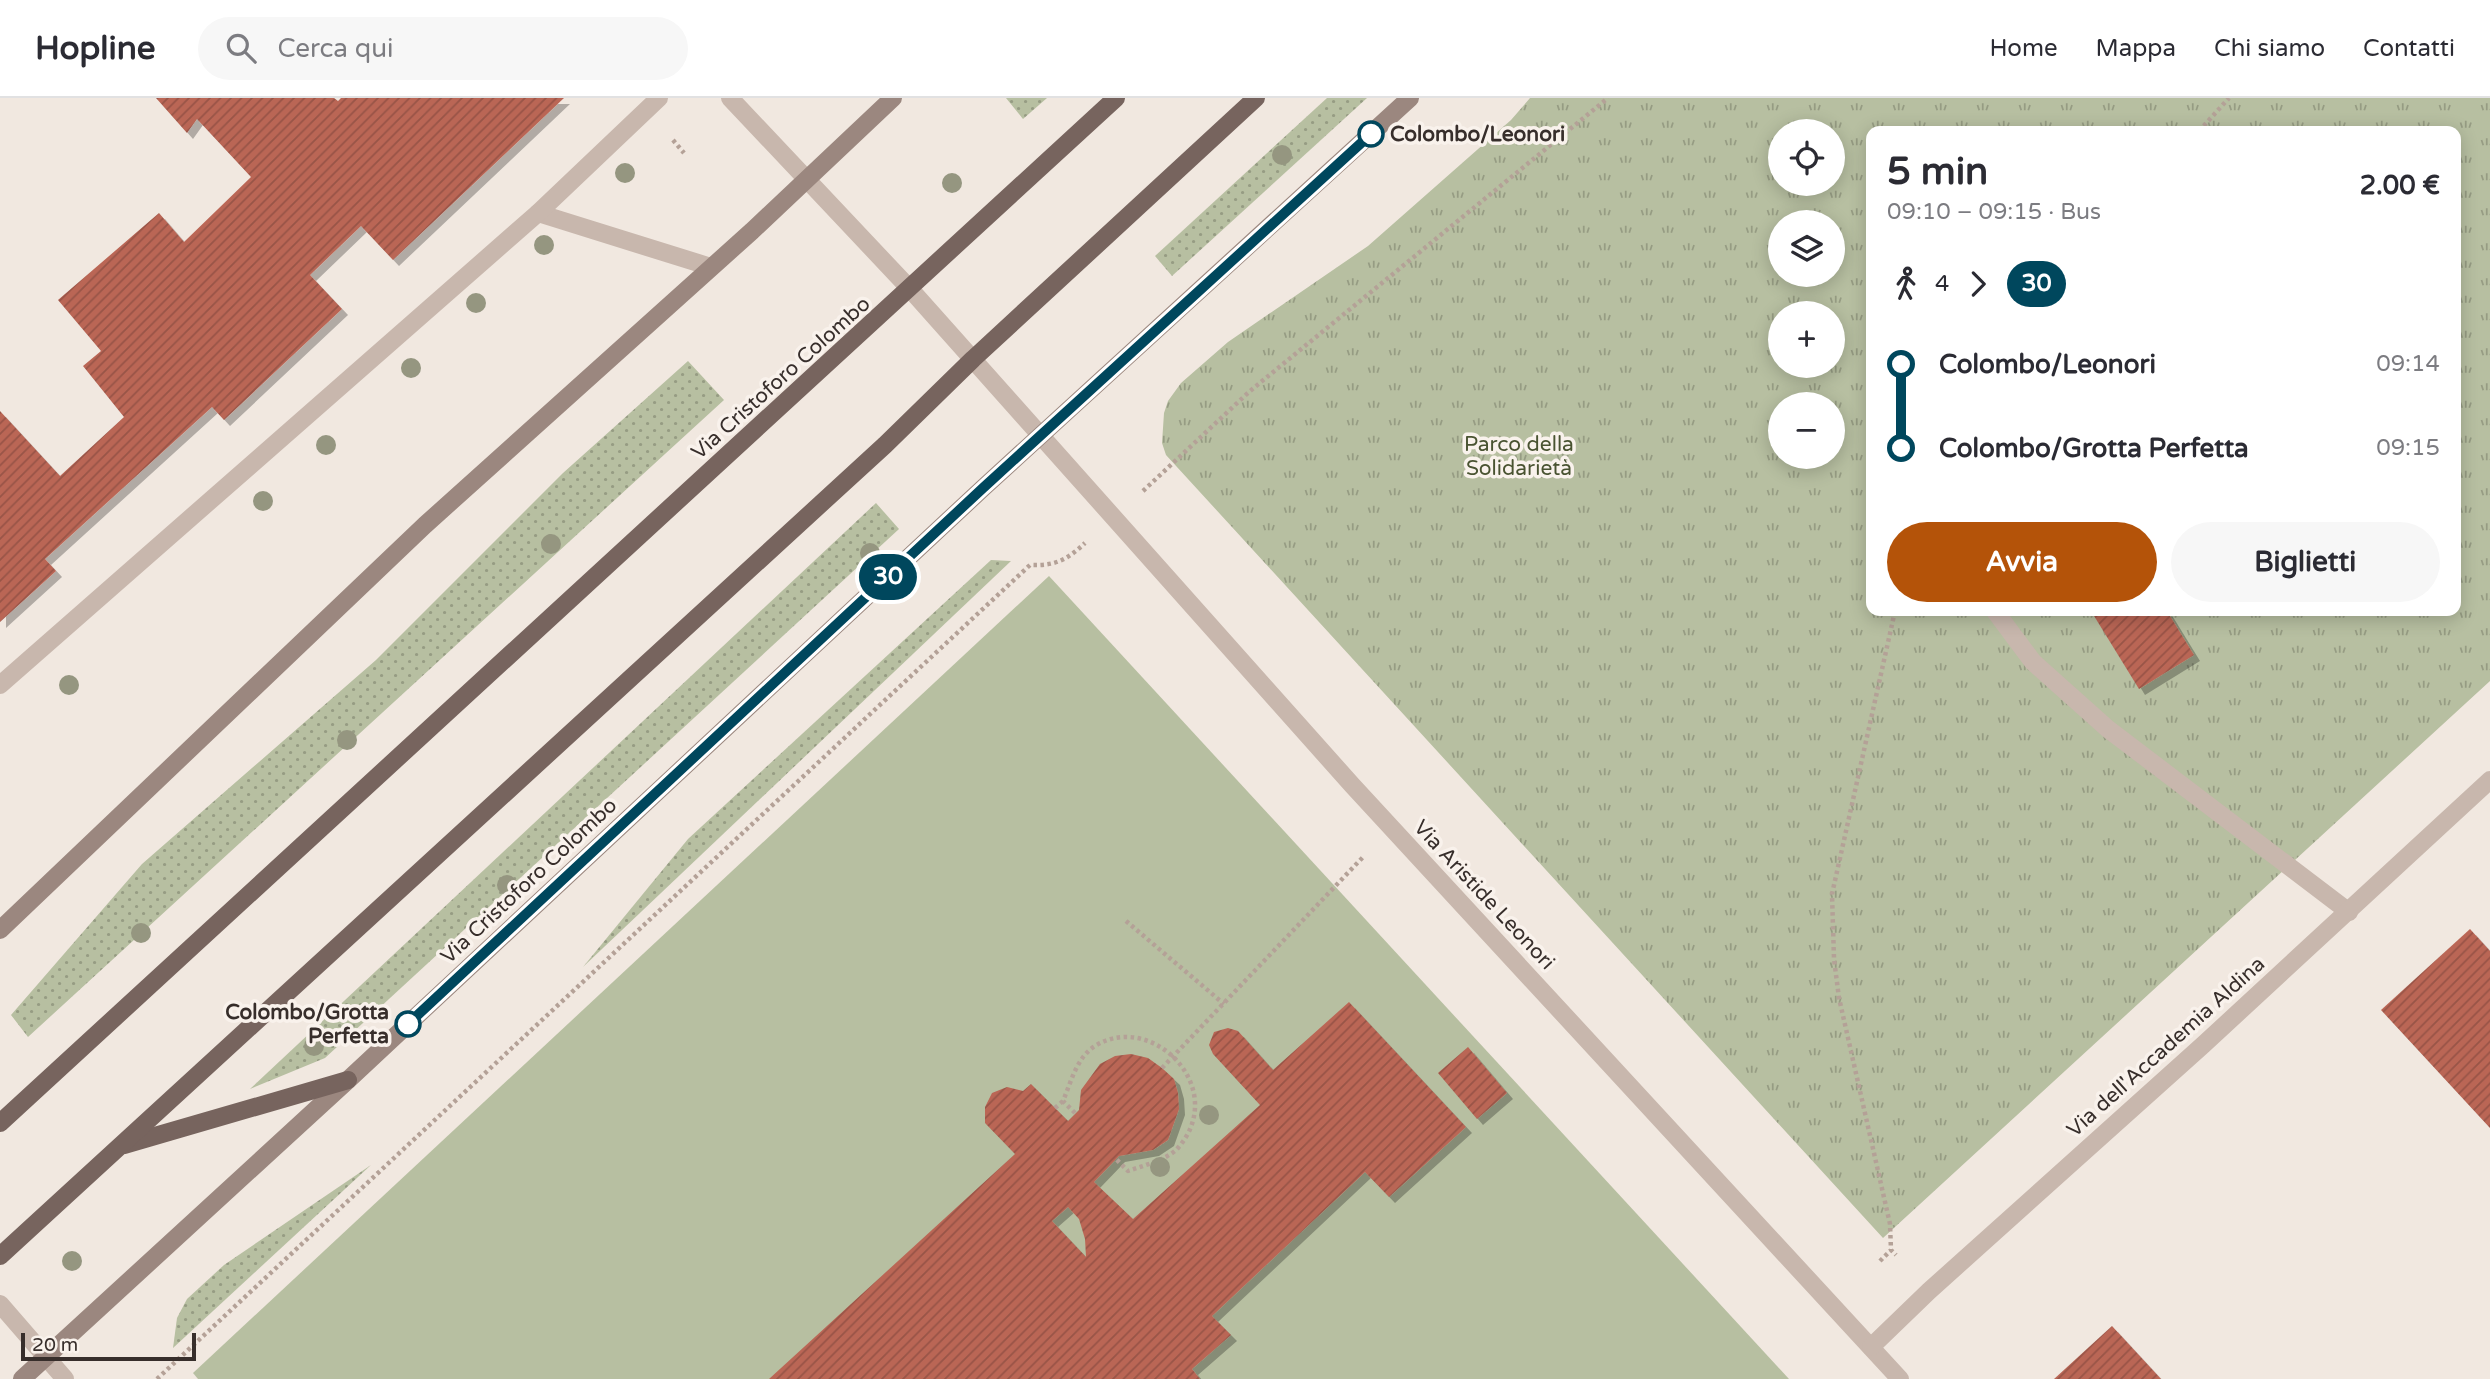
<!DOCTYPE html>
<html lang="it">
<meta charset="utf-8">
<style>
:root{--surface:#fff;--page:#f7f7f7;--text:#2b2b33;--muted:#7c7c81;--line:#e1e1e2;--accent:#b45309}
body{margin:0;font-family:"Varela Round",sans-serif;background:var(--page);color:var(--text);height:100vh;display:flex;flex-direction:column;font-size:26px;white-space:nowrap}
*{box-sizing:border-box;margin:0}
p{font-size:23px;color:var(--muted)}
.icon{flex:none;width:38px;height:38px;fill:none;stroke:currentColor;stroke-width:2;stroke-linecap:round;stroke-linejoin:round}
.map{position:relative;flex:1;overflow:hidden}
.sheet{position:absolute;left:1866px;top:28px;width:595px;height:490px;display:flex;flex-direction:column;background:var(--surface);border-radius:14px;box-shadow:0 4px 18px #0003}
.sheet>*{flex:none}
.badge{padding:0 14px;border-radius:23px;font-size:24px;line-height:46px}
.controls{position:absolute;left:1768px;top:21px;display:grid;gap:14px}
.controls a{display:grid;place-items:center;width:77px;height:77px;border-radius:50%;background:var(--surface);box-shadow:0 4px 18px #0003;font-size:35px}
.scale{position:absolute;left:21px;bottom:18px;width:175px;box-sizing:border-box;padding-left:7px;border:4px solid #372e2b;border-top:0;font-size:19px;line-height:24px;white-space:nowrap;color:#372e2b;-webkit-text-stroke:5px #f9f2ec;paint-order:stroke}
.map>.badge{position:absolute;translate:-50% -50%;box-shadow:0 0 0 4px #fff}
.legs{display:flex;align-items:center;gap:10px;height:77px;padding:0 21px;font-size:23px}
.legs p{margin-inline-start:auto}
.headline{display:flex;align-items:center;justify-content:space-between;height:119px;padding:0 21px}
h1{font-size:38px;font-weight:700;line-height:52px}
.action{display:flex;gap:14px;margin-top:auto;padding:14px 21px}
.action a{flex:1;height:80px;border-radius:42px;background:var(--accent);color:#fff;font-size:28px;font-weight:700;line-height:80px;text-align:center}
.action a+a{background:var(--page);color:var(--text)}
ul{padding:0 21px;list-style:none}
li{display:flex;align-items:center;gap:24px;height:84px;font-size:26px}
li i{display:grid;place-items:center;width:10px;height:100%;margin:0 9px;background:currentColor}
li i::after{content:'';width:18px;height:18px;margin:-9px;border:5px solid;border-radius:50%;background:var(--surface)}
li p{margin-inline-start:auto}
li:first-child i{background:linear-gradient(#0000 50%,currentColor 0)}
li:last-child i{background:linear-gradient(currentColor 50%,#0000 0)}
header{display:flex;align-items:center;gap:42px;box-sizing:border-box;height:98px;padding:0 35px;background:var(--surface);border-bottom:2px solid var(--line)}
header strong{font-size:33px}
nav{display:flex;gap:38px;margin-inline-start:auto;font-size:24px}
.search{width:490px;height:63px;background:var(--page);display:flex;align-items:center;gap:18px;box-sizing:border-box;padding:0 24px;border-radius:38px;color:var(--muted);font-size:26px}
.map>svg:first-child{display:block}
.grass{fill:url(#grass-dots)}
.park{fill:url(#park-tufts);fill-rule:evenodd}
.pitch{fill:#b7bfa1}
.building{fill:url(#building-hatch);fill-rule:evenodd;filter:url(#shadow)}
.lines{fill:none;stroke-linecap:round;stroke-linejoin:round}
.path{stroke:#b4a197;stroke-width:4.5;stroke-dasharray:3.5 3.5;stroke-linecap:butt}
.service{stroke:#c8b7ad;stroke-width:18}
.minor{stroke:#c8b7ad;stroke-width:18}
.tertiary{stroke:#c8b7ad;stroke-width:18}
.secondary{stroke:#9b877f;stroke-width:18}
.primary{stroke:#77645e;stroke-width:18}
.tree{fill:#959680}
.line-1-casing{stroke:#fff;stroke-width:16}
.line-1{stroke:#00475d;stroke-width:10}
.stop-1-dot{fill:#fff;stroke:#00475d;stroke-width:3.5}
.labels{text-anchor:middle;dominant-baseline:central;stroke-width:7;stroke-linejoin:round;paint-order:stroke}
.stop-label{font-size:21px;font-weight:bold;fill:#372e2b;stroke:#f9f2ec;text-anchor:start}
.street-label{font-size:21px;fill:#372e2b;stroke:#f9f2ec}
.park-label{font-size:21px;fill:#495331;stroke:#f9f2ec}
</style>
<header>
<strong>Hopline</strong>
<div class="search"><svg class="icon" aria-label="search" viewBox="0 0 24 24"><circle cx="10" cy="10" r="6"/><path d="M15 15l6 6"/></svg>Cerca qui</div>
<nav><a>Home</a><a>Mappa</a><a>Chi siamo</a><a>Contatti</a></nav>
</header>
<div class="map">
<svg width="2490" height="1281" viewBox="0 0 2490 1281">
<defs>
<pattern id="grass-dots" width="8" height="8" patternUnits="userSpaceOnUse" patternTransform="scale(1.75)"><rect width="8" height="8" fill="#b7bfa1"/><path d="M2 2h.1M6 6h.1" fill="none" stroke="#969c83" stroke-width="1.8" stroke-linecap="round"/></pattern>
<pattern id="park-tufts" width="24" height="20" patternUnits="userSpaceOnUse" patternTransform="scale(1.75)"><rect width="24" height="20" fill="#b7bfa1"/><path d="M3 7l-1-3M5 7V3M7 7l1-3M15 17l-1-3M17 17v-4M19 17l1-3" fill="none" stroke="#969c83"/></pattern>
<pattern id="building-hatch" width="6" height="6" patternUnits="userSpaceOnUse" patternTransform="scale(1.75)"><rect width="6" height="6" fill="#ba6655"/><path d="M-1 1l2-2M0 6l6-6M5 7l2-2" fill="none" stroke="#985447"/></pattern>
<filter id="shadow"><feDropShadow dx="6" dy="6" stdDeviation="0" flood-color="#0004"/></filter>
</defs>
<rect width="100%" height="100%" fill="#f1e8e0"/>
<g class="grass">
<path d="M1006,0H1047L1023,21Z"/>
<path d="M1327,0H1367L1172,178L1155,158Z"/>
<path d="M688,263L724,302L28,939L11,917L142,766L376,562L563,375Z"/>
<path d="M876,405L899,431L325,960L250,991Z"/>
<path d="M991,462L1011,463L583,869L688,741Z"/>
<path d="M371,1067L173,1250L177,1220L187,1201L224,1167Z"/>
</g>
<path class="park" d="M1530,0H2490V583L1883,1140L1166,357L1162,345L1164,315L1168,303L1181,285L1228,244L1368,148L1511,22ZM1780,33H1832V86H1780ZM1871,33H2455V513H1871ZM1780,124H1832V177H1780ZM1780,215H1832V268H1780ZM1780,306H1832V359H1780Z"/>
<path class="pitch" d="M1049,478L1789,1281H198L193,1275Z"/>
<g class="building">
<path d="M156,0H334L338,3L341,0H564L393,162L361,128L310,177L342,211L224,322L212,309L45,461L56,473L0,524V313L60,378L124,319L83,268L101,253L58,202L159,115L184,144L251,79L197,21L187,35Z"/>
<path d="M2091,513H2167L2194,557L2139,591Z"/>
<path d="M2470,831L2490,853V1030L2381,912Z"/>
<path d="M1349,904L1466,1029L1389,1099L1365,1074L1212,1218L1231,1237L1192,1271L1200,1281H769L1015,1056L985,1025V1009L992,995L1007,989L1023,993L1031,986L1068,1023L1079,1012L1081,992L1100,966L1115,958L1131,956L1148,960L1162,970L1174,981L1178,995L1179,1011L1168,1042L1153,1052L1119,1058L1094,1084L1133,1121L1260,1007L1213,956L1209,947L1214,934L1228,930L1238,933L1273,972ZM1068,1109L1079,1121L1085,1141L1086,1159L1052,1123Z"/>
<path d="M1468,949L1507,995L1477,1021L1438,975Z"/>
<path d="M2112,1228L2161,1281H2054Z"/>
</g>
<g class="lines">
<g class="path">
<path d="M2199,33L2229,0"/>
<path d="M673,42L684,55"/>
<path d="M1143,393L1250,293L1608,0"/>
<path d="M1895,513L1832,796L1834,861L1839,900L1890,1126L1891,1152L1896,1157"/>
<path d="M1126,823L1224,906"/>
<path d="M1162,970L1364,758"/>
<path d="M1055,1010L1063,1003"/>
<path d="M1075,1015L1063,1003C1071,984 1077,959 1095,948C1152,912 1231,991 1177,1051C1166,1062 1142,1068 1128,1073L1116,1061"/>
<path d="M1880,1163L1891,1152"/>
<path d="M157,1281L1030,467C1055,468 1067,462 1085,445"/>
</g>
<g class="service">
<path d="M538,115L711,169"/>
<path d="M1995,513L2033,564L2108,631L2349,814"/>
</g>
<g class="minor">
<path d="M730,0L911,192L1352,687L1900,1281"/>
<path d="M0,587L538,115L659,0"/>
<path d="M1871,1249L1929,1193L2203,947L2490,682"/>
</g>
<path class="tertiary" d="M0,1206L65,1281"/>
<g class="secondary">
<path d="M0,832L425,427L752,133L893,0"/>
<path d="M22,1281L348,982L983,390L1410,0"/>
</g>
<g class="primary">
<path d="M0,1025L1116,0"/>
<path d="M124,1047L348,982"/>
<path d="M0,1158L885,347L973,261L1256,0"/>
</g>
</g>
<g class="tree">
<circle cx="1282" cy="57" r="10"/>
<circle cx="625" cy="75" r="10"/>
<circle cx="952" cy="85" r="10"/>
<circle cx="544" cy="147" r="10"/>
<circle cx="476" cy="205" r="10"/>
<circle cx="411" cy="270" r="10"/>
<circle cx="326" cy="347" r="10"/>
<circle cx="263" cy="403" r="10"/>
<circle cx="551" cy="446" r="10"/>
<circle cx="870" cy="455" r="10"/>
<circle cx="69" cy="587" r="10"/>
<circle cx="347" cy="642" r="10"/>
<circle cx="507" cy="787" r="10"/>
<circle cx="141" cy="835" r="10"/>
<circle cx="314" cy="948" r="10"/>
<circle cx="1209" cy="1017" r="10"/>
<circle cx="1160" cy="1069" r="10"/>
<circle cx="72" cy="1163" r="10"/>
</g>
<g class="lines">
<defs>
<path id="line-1" d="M408,926L983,390L1371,36"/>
</defs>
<use href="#line-1" class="line-1-casing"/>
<use href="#line-1" class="line-1"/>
</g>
<g class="stop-1-dot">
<circle cx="1371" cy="36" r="12"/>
<circle cx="408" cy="926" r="12"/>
</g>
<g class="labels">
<g class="stop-label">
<text x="1390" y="36">Colombo/Leonori</text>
<text x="389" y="914" text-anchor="end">Colombo/Grotta<tspan x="389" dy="24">Perfetta</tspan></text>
</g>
<g class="street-label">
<text transform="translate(781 280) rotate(-42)">Via Cristoforo Colombo</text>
<text transform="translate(529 783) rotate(-43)">Via Cristoforo Colombo</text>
<text transform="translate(1484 797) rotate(47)">Via Aristide Leonori</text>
<text transform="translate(2166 949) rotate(-42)">Via dell'Accademia Aldina</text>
</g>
<g class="park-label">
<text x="1519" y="346">Parco della<tspan x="1519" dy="24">Solidarietà</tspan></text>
</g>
</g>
</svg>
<div class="controls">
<a><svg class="icon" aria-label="locate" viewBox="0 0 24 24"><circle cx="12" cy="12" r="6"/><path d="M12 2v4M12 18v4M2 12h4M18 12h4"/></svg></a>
<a><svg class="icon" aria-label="layers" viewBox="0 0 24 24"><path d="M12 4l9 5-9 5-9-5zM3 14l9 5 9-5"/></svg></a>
<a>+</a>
<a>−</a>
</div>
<div class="scale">20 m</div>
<b class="badge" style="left:888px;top:479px;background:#00475d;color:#fff">30</b>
<section class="sheet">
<div class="headline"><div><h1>5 min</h1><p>09:10 – 09:15 · Bus</p></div><b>2.00 €</b></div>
<div class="legs"><svg class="icon" aria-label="walk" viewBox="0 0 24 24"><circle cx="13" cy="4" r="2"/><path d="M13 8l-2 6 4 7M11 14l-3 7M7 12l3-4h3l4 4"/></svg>4<svg class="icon" aria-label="forward" viewBox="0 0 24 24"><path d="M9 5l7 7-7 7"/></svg><b class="badge" style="background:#00475d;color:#fff">30</b></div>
<ul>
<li><i style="color:#00475d"></i><b>Colombo/Leonori</b><p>09:14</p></li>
<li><i style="color:#00475d"></i><b>Colombo/Grotta Perfetta</b><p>09:15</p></li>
</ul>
<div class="action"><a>Avvia</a><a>Biglietti</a></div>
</section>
</div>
